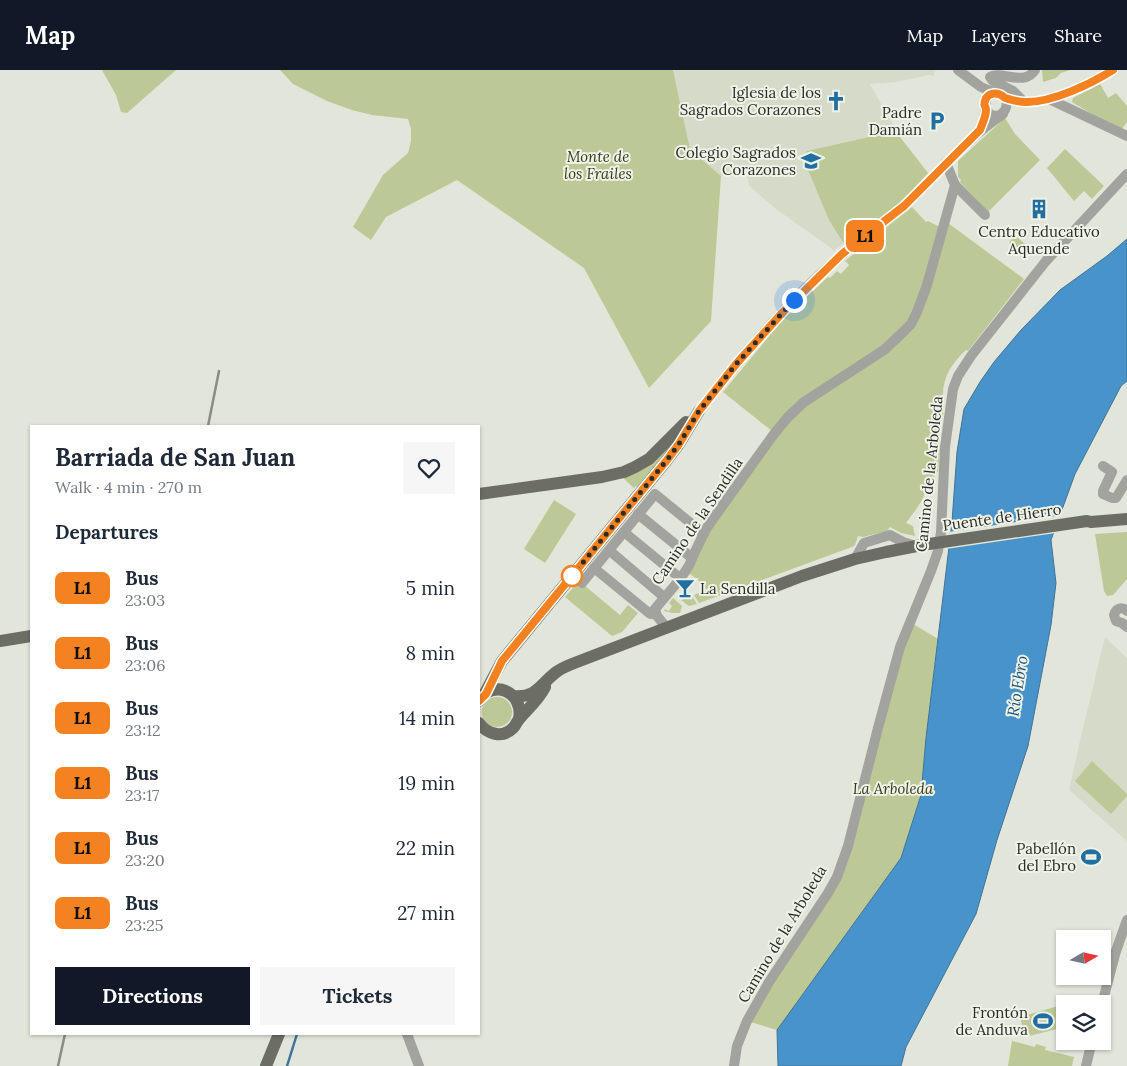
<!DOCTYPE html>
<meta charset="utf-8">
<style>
:root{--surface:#fff;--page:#f6f6f7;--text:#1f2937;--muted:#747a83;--accent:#111827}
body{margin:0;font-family:Lora,serif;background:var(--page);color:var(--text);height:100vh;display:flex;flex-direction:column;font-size:19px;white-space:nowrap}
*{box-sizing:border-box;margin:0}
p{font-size:16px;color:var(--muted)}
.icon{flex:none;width:28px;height:28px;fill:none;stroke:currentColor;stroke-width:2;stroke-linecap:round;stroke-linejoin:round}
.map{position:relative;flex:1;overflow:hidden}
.panel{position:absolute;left:30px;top:355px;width:450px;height:610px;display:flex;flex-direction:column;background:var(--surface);border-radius:0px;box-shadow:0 1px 4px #0004}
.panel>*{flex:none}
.badge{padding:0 10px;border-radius:8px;font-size:18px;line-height:32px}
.needle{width:32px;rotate:81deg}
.controls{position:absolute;left:1056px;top:860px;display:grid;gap:10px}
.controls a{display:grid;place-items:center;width:55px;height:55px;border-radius:0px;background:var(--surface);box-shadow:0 1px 4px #0004;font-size:25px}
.you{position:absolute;width:25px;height:25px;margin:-12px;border:4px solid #fff;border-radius:50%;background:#1a73e8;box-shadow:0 0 0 8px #1a73e833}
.map>.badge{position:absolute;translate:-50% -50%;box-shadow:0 0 0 2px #fff}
h2{padding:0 25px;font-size:19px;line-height:45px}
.round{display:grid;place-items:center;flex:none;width:52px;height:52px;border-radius:0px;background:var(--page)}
.head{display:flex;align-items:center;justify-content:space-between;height:85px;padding:0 25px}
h1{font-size:24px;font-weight:800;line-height:38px}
.cta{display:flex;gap:10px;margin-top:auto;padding:10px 25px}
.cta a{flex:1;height:58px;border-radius:0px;background:var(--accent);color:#fff;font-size:20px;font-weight:800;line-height:58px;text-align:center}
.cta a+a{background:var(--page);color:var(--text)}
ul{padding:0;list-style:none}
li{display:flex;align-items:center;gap:15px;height:65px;padding:0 25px}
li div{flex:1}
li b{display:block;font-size:19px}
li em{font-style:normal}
li .badge{min-width:55px;font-weight:700;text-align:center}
header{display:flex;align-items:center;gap:30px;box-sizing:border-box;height:70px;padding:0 25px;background:var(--accent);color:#fff}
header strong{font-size:24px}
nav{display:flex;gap:28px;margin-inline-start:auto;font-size:18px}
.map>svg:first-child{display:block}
.built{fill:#d6dbc9}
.green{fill:#bcc896}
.water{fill:#4893c9;stroke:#3f7499}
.pier{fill:#e2e5da}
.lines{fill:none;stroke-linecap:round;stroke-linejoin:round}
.stream{stroke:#3f7499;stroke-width:2.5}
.minor{stroke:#a2a39e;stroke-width:10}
.major{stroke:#6c6e66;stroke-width:12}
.rail{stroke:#8a8c85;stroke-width:2.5}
.line-casing{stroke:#fff;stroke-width:11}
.line{stroke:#f58220;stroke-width:8}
.walk{stroke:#2b2c28;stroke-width:5;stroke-dasharray:0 9}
.stop-dot{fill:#fff;stroke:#f58220;stroke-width:2.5}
.labels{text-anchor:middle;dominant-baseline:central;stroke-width:4;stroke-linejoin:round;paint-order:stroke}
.poi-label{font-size:15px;fill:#2b2c28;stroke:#eff2e7;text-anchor:end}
.park-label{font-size:15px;font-style:italic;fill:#343b18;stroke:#eff2e7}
.street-label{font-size:15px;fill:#2b2c28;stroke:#eff2e7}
.water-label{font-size:16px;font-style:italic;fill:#1d5479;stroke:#eff2e7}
</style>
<header>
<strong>Map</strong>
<nav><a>Map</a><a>Layers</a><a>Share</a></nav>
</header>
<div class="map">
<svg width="1127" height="996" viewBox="0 0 1127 996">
<rect width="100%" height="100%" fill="#e2e5da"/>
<g class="built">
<path d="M673,0H936L934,3V6L929,5L896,12L870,14L900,67L928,103L889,141L833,181L831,178L776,139L749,116L747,105L721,106L690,79Z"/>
<path d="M1105,567L1127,588V771L1069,720L1079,675Z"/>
</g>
<g class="green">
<path d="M102,0H176L127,43L121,42L116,25Z"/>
<path d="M280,0H673L690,79L721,106L711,251L649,318L584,198L457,110L386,147L371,170L353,157L383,105L408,83L411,71V59L408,49L372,45L352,40L327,31L293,14Z"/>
<path d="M1042,0H1070L1061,3L1056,8L1043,12Z"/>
<path d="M1100,14L1108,28L1116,23L1127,36V52L1121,60L1105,52L1072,32L1073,28Z"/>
<path d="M1005,48L1015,64L1040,90L988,142L960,112L961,110L958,107V91Z"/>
<path d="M896,61L900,67L928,103L902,132L844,174L829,150L803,88L807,81Z"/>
<path d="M1065,79L1104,116L1092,129L1084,121L1074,131L1047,98Z"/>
<path d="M912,137L926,152L928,151L940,157L915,240L900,262L772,361L723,322L785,247L828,207L830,208L837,201L841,204L849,195L845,191Z"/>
<path d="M948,153L1024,209L968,281L966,280C953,292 943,306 943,324C943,328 944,331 944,335C943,349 940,361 937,374L940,375L938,401L933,409L931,419L926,418C925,430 913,443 906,453L913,456L915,466L901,463L890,457L887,461L863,467L858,466L855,475L852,477L699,533L694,525L706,520L705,516L689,503L719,443L797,342L905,265Z"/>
<path d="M1016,166L1026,175L1019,183L1009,172Z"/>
<path d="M675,371L637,417L636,416L634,418L623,408C649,399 657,389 675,371Z"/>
<path d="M554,430L576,444L545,493L524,479Z"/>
<path d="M1127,462V509L1113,525L1107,526L1104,521L1095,464Z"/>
<path d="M579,511L620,545L628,535L638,543L622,562L612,566L565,527Z"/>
<path d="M692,526L697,534L689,536L681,530Z"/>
<path d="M673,528L682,536L680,543H672L664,541L665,539L669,541L672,536L669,533Z"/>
<path d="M910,552L938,569L921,725L901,788L777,960L747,951L837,807Z"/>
<circle cx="497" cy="642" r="15"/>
<path d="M1092,691L1127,724V726L1111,744L1075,711Z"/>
<path d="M1065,934V957L1025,967L1020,947Z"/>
<path d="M1012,971L1035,977L1036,974L1046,977L1045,980L1074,987L1072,996H1008Z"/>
</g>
<path class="water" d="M1127,169V311L1121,316L1075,404L1051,470L1056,513L1051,555L1028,676L997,770L976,844L906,977L901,996H778L777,960L901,788L921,725L926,668L952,452L957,382L964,339L980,312L994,292L1021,260L1060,220L1107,186Z"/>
<path class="pier" d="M1063,445L1056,463L946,479L948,462Z"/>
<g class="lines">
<path class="stream" d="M287,996L297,964"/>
<g class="minor">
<path d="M958,0L981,17L998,24"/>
<path d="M1005,28C1012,30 1018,32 1025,32C1050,33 1091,14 1113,0"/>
<path d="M1049,29L1127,66"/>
<path d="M1024,32L1013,21L993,11L990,7C1000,0 1025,17 1035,0"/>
<path d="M980,59C983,54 984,49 985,43C986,36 983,25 994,23C1008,21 1011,38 1000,45C994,47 990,45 986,40"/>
<path d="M955,115L985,145"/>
<path d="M699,341C743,285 788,230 843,184C863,167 886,152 906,134C938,104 966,69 1003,44"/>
<path d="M1103,396L1112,402L1103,421V424L1112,428H1116L1127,410"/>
<path d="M638,444L692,488"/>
<path d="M624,462L680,508"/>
<path d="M610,481L664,527"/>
<path d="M855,489L864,473L890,465L903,472L916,476"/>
<path d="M594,498L649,543L651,544L655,539C665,526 689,502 692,488L706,459L723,435L774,364L788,347L804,332L884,280L901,264L911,254L917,242L927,215L955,115L946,93"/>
<path d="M582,513L655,424L704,464"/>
<path d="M655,539L657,546L666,557"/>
<path d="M1127,541C1122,536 1116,538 1114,545L1116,551L1122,553L1127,557"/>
<path d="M1102,934L1116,881L1127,850"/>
<path d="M407,964L419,996"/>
<path d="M734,996L737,976L747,951L769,912L828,823L837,807L848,776L878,658L900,577L931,501L938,481L941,462L945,377L953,319L958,306L971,286L1046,191L1127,104"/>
<path d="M1086,996L1092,971"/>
</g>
<g class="major">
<path d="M479,424L602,407L624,402L635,397L649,389L686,352"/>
<path d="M0,571L31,566"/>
<path d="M485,623L502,591L667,390L679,374L699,341"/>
<path d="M514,626C536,628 540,615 555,603C561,598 569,595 577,592L802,506L855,489L886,482L922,475L1087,451L1091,452L1127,449"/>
<path d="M479,631C493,608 524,622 519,649"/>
<path d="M479,653C487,664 502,669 513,658C516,655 517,651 520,648C529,638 539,629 545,617"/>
<path d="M266,996L279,964"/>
</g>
<g class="rail">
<path d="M208,356L219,301"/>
<path d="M58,996L65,964"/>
</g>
</g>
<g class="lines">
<defs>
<path id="line" d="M479,631L486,624L502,591L667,390L679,374L699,341L737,293L783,242L842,184L904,136L980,60C982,54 986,47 986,40C986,34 983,38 985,31C988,21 999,22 1005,28C1012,30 1018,32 1025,32C1051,33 1091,14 1113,0"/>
</defs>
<use href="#line" class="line-casing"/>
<use href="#line" class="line"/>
<path class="walk" d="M572,506L667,390L679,374L699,341L737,293L794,230"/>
</g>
<defs>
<symbol id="church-bare" viewBox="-9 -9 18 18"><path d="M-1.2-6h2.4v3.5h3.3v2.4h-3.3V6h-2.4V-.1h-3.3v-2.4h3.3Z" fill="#216ea0" stroke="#eff2e7" stroke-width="2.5" paint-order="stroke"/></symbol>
<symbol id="parking-bare" viewBox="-9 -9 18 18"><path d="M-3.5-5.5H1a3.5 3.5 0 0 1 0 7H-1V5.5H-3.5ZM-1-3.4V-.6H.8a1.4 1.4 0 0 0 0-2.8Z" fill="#216ea0" stroke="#eff2e7" stroke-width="2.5" paint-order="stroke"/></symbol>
<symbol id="school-bare" viewBox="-9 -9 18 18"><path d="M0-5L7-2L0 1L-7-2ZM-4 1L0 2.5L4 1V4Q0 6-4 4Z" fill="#216ea0" stroke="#eff2e7" stroke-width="2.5" paint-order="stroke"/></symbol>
<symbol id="building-bare" viewBox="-9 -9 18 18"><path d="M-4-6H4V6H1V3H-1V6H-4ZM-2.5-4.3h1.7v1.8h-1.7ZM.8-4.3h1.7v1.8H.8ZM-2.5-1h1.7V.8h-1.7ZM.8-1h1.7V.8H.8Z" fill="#216ea0" stroke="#eff2e7" stroke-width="2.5" paint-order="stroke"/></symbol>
<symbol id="bar-bare" viewBox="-9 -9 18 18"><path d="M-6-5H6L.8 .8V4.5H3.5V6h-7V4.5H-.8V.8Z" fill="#216ea0" stroke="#eff2e7" stroke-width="2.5" paint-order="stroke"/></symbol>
<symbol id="stadium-bare" viewBox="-9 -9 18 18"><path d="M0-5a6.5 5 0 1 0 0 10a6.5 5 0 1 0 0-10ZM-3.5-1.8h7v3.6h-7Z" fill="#216ea0" stroke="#eff2e7" stroke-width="2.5" paint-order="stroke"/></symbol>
</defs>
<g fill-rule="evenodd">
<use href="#church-bare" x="822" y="17" width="28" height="28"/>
<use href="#parking-bare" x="923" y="37" width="28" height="28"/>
<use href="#school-bare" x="797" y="77" width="28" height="28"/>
<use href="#building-bare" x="1025" y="125" width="28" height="28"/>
<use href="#bar-bare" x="671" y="504" width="28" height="28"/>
<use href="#stadium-bare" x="1077" y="773" width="28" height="28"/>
<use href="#stadium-bare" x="1029" y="937" width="28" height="28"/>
</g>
<circle class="stop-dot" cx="572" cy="506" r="10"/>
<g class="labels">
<g class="poi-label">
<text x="821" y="22">Iglesia de los<tspan x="821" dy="17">Sagrados Corazones</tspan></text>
<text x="922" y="42">Padre<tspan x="922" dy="17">Damián</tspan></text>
<text x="796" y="82">Colegio Sagrados<tspan x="796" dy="17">Corazones</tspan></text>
<text x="1039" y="161" text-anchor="middle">Centro Educativo<tspan x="1039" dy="17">Aquende</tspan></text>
<text x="700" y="518" text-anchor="start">La Sendilla</text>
<text x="1076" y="778">Pabellón<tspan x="1076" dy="17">del Ebro</tspan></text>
<text x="1028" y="942">Frontón<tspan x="1028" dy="17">de Anduva</tspan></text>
</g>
<g class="park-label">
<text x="598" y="86">Monte de<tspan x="598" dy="17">los Frailes</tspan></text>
<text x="893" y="718">La Arboleda</text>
</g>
<g class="street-label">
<text transform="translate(929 404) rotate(-84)">Camino de la Arboleda</text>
<text transform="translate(1002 447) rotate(-8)">Puente de Hierro</text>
<text transform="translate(697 451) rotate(-56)">Camino de la Sendilla</text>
<text transform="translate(782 864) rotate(-59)">Camino de la Arboleda</text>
</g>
<g class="water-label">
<text transform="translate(1017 616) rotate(-81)">Río Ebro</text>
</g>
</g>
</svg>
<div class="controls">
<a><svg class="needle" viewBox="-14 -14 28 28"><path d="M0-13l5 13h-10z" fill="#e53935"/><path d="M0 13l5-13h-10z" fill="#747a83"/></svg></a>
<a><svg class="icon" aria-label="layers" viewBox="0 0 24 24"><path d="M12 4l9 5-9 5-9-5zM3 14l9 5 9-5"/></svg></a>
</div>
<div class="you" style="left:794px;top:230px"></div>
<b class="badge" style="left:865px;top:166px;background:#f58220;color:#111">L1</b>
<section class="panel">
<div class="head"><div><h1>Barriada de San Juan</h1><p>Walk · 4 min · 270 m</p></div><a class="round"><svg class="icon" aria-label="heart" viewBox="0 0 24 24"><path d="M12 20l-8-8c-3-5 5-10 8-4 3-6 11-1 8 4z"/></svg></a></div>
<h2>Departures</h2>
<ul>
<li><span class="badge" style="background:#f58220;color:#111">L1</span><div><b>Bus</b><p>23:03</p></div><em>5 min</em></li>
<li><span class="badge" style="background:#f58220;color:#111">L1</span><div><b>Bus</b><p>23:06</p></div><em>8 min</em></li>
<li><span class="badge" style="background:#f58220;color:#111">L1</span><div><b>Bus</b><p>23:12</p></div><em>14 min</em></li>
<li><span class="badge" style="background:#f58220;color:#111">L1</span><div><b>Bus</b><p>23:17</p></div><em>19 min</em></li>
<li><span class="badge" style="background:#f58220;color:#111">L1</span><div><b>Bus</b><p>23:20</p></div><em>22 min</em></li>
<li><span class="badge" style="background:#f58220;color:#111">L1</span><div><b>Bus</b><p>23:25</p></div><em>27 min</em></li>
</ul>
<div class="cta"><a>Directions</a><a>Tickets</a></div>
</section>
</div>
